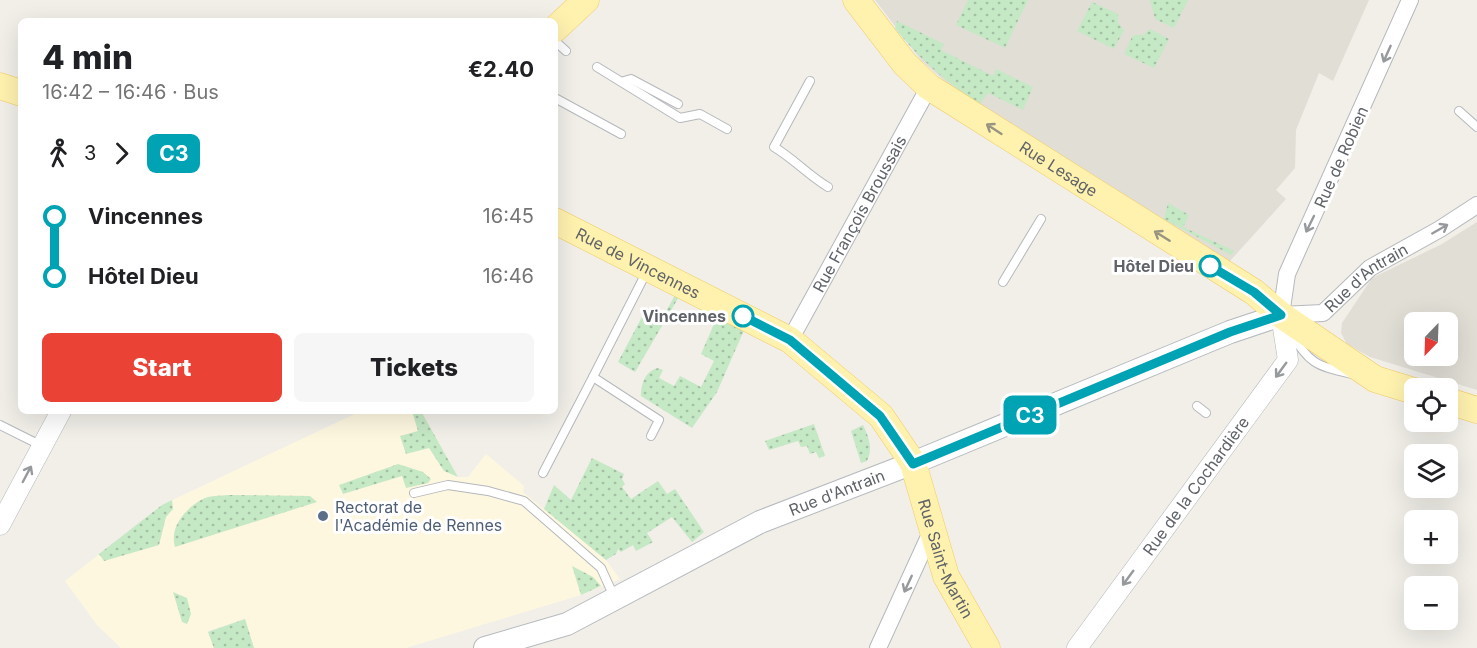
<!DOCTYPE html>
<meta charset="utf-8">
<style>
:root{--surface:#fff;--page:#f6f6f6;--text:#202124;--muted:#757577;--accent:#ea4335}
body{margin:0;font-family:Inter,sans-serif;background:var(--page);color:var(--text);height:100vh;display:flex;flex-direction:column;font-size:22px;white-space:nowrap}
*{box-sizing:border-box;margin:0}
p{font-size:20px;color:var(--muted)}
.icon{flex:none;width:33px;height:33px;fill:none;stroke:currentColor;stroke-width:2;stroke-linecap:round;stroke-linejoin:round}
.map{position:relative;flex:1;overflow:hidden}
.side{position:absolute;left:18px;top:18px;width:540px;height:396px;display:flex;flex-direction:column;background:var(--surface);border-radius:9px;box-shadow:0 6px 24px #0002}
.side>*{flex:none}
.badge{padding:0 12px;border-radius:9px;font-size:21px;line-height:39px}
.needle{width:39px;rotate:203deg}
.buttons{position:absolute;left:1404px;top:312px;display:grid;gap:12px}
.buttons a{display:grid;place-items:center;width:54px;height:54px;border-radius:9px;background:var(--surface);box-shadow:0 6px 24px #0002;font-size:30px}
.map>.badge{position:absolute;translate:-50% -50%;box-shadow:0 0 0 3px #fff}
.legs{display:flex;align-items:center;gap:9px;height:66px;padding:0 24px;font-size:20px}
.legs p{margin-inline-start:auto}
.headline{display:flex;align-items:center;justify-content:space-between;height:102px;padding:0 24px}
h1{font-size:33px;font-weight:800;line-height:45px}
.button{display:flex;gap:12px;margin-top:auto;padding:12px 24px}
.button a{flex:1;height:69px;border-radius:9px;background:var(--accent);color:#fff;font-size:24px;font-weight:800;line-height:69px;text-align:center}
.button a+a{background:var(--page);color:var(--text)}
ul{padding:0 24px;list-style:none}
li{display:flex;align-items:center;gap:21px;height:60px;font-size:22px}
li i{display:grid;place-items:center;width:9px;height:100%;margin:0 8px;background:currentColor}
li i::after{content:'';width:15px;height:15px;margin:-8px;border:4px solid;border-radius:50%;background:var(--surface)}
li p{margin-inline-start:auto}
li:first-child i{background:linear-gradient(#0000 50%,currentColor 0)}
li:last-child i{background:linear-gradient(currentColor 50%,#0000 0)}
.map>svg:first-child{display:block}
.commercial{fill:#fef7e0}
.education{fill:#e1ded6;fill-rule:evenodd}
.grass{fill:url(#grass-dots)}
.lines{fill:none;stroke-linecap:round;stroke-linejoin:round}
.service-casing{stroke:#b5b8bc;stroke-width:10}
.minor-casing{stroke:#b5b8bc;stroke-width:18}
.tertiary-casing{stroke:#b5b8bc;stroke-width:21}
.secondary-casing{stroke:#b6babf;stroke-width:24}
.primary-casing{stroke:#f2c960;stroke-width:27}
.service{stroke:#fff;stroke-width:8}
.minor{stroke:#fff;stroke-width:16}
.tertiary{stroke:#fff;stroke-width:20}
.secondary{stroke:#fff;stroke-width:22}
.primary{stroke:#fff2af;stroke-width:26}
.oneway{stroke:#979a9d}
.oneway2{stroke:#979581}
.line-1-casing{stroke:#fff;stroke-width:14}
.line-1{stroke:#00a3b4;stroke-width:9}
.stop-1-dot{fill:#fff;stroke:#00a3b4;stroke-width:3}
.service-dot{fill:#5c6f8a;stroke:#fff;stroke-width:2}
.labels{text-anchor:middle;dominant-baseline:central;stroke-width:6;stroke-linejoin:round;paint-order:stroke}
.street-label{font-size:16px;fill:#5f6368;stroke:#fff}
.stop-label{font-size:16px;font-weight:bold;fill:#5f6368;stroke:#fff;text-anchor:end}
.service-label{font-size:16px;fill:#4e5e75;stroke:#fff;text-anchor:start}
</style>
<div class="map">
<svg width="1477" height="648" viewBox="0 0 1477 648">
<defs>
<pattern id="grass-dots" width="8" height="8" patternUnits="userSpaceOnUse" patternTransform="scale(1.5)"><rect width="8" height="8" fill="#c5e8c5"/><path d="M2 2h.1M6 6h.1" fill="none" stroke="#a3c0a4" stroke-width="1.8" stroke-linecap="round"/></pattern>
</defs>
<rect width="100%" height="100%" fill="#f1efe8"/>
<path class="commercial" d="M361,411H421L458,477H468L486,454L524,486L523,492L606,560L620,579L581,595L406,648H254L245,619L208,631L214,648H121L97,625L65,581L162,505Z"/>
<g class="education">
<path d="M875,0H1369L1333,81L1319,73L1296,130L1295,168L1276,190L1286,199L1230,261L948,84L921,60Z"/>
<path d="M1477,222V390L1370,357L1347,344L1341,333L1342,323L1372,278L1442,244ZM1414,322H1448V356H1414Z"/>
</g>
<g class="grass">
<path d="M968,0H1028L1005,48L956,25Z"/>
<path d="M1150,0H1188L1174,28L1155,19Z"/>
<path d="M1092,2L1118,14V23L1124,30L1114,49L1077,31Z"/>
<path d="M897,21L944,44L941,50L993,76L996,69L1033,87L1023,110L988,93L980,104C946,82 920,60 895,28Z"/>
<path d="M1150,29L1169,39L1154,68L1124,54L1133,35H1143Z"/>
<path d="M1168,203L1189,215L1183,227L1234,251L1231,255L1164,219Z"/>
<path d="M676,293L680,295L635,372L618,362L643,315L660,323Z"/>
<path d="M718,315L745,328L717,392L692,428L641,396C641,384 645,371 658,368L663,370L659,378L674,386L680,376L701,387L714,361L701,354Z"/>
<path d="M412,411H421L458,477L444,471L429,448L406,454L400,436L418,431Z"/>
<path d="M814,424L825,456L819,458L816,452L810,454L807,446L801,447L798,441L769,450L765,441Z"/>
<path d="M863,425C869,437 873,449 867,461L861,463L851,431Z"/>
<path d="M592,458L624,474L622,479L625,484L622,487L631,499L658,481L667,494L675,489L704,532L692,542L672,517L647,533L653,542L636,551L633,545L621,552L618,549L616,554L606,560L544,509L554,485L571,500Z"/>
<path d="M398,464L423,472L431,479L428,483L406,488L402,476L343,494L339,485Z"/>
<path d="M229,495L310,496L317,502L175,547C169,528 185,509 201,500C208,495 221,496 229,495Z"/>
<path d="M172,500L173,509L166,517L159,545L104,561L99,554L162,505Z"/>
<path d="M572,566L593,577L601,586L581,595Z"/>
<path d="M173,592L187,598L191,614L187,624L182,622Z"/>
<path d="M245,619L254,648H214L208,632Z"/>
</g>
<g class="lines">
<defs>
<g id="service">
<path d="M555,41L566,51"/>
<path d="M597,67L680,118L700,114L727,129"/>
<path d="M624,81L631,79L678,104"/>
<path d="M810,81L774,147C794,159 808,175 828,187"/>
<path d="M555,98L621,134"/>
<path d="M1459,111L1477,127"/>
<path d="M1003,282L1041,219"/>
<path d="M1290,331C1310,364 1314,365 1352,374"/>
<path d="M593,377L647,271"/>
<path d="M1197,406L1206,413"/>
<path d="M0,425L42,446"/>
<path d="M543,473L593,377L659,420L651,436"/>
<path d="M414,493L448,485L488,491L524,501L601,568L615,599"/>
</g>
<g id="minor">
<path id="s1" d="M1410,0L1287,274L1281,315L1323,313L1370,268L1440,229L1477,205"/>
<path id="s2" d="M790,340L929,87"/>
<path d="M878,648L932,530"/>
</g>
<g id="tertiary">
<path d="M0,525L61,411"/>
<path id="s3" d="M1077,648L1288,360L1281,315"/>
</g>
<g id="secondary">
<path id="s4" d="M485,648L567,624L760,522L913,463L1230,332L1281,315"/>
</g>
<g id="primary">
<path id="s5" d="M856,0L905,64L929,87L1254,292L1281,315L1375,379L1414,391"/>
<path d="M555,29L586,0"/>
<path d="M0,86L21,93"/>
<path id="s6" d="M555,221L790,340L881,416L913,463L946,576L987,648"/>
<path d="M1448,401L1477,410"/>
</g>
</defs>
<use href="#service" class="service-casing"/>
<use href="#minor" class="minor-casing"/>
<use href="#tertiary" class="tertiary-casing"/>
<use href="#secondary" class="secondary-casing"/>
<use href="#primary" class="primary-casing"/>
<use href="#service" class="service"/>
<use href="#minor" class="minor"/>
<use href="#tertiary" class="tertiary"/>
<use href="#secondary" class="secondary"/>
<use href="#primary" class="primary"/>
</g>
<defs><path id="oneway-shaft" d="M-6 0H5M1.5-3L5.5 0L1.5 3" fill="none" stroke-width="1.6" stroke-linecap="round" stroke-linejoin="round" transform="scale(1.5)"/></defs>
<g class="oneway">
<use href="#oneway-shaft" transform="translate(1387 54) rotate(114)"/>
<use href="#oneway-shaft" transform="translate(1310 224) rotate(116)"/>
<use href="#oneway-shaft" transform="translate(1440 229) rotate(-30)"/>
<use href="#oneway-shaft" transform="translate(1281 370) rotate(126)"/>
<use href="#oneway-shaft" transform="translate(27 474) rotate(-62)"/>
<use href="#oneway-shaft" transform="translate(1128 578) rotate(126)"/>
<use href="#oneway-shaft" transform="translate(908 584) rotate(115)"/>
</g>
<g class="oneway2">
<use href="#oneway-shaft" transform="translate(994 129) rotate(-147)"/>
<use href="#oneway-shaft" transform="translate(1162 236) rotate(-148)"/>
</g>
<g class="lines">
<defs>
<path id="line-1" d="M743,316L790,340L880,416L913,464L1230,332L1281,315L1254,292L1210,266"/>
</defs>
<use href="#line-1" class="line-1-casing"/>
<use href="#line-1" class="line-1"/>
</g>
<g class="stop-1-dot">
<circle cx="1210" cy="266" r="10"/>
<circle cx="743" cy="316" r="10"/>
</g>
<circle class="service-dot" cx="323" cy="516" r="6"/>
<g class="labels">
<g class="street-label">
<text transform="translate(1341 157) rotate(-66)">Rue de Robien</text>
<text stroke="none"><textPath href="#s5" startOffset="267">Rue Lesage</textPath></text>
<text stroke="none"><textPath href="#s2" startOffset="144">Rue François Broussais</textPath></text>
<text stroke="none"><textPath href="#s6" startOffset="93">Rue de Vincennes</textPath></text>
<text stroke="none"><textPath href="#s1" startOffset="440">Rue d'Antrain</textPath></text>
<text stroke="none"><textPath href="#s3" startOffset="201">Rue de la Cochardière</textPath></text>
<text stroke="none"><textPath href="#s4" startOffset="386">Rue d'Antrain</textPath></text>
<text stroke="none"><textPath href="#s6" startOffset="540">Rue Saint-Martin</textPath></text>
</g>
<g class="stop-label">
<text x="1194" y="266">Hôtel Dieu</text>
<text x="726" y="316">Vincennes</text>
</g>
<g class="service-label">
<text x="335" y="507">Rectorat de<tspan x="335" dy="18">l'Académie de Rennes</tspan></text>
</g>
</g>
</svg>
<div class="buttons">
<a><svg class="needle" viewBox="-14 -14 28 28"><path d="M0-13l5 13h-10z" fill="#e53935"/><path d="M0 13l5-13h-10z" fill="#757577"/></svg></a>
<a><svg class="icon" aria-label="locate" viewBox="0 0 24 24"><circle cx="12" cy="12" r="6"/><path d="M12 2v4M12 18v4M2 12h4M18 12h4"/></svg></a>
<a><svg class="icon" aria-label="layers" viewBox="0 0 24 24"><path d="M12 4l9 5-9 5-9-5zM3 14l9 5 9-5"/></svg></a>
<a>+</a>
<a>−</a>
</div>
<b class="badge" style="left:1030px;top:415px;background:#00a3b4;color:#fff">C3</b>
<section class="side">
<div class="headline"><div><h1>4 min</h1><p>16:42 – 16:46 · Bus</p></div><b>€2.40</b></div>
<div class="legs"><svg class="icon" aria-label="walk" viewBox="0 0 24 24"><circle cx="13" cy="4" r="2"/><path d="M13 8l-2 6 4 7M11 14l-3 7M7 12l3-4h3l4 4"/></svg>3<svg class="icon" aria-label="forward" viewBox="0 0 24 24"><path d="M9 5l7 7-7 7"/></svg><b class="badge" style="background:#00a3b4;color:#fff">C3</b></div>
<ul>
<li><i style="color:#00a3b4"></i><b>Vincennes</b><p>16:45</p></li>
<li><i style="color:#00a3b4"></i><b>Hôtel Dieu</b><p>16:46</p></li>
</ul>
<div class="button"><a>Start</a><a>Tickets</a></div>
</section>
</div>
